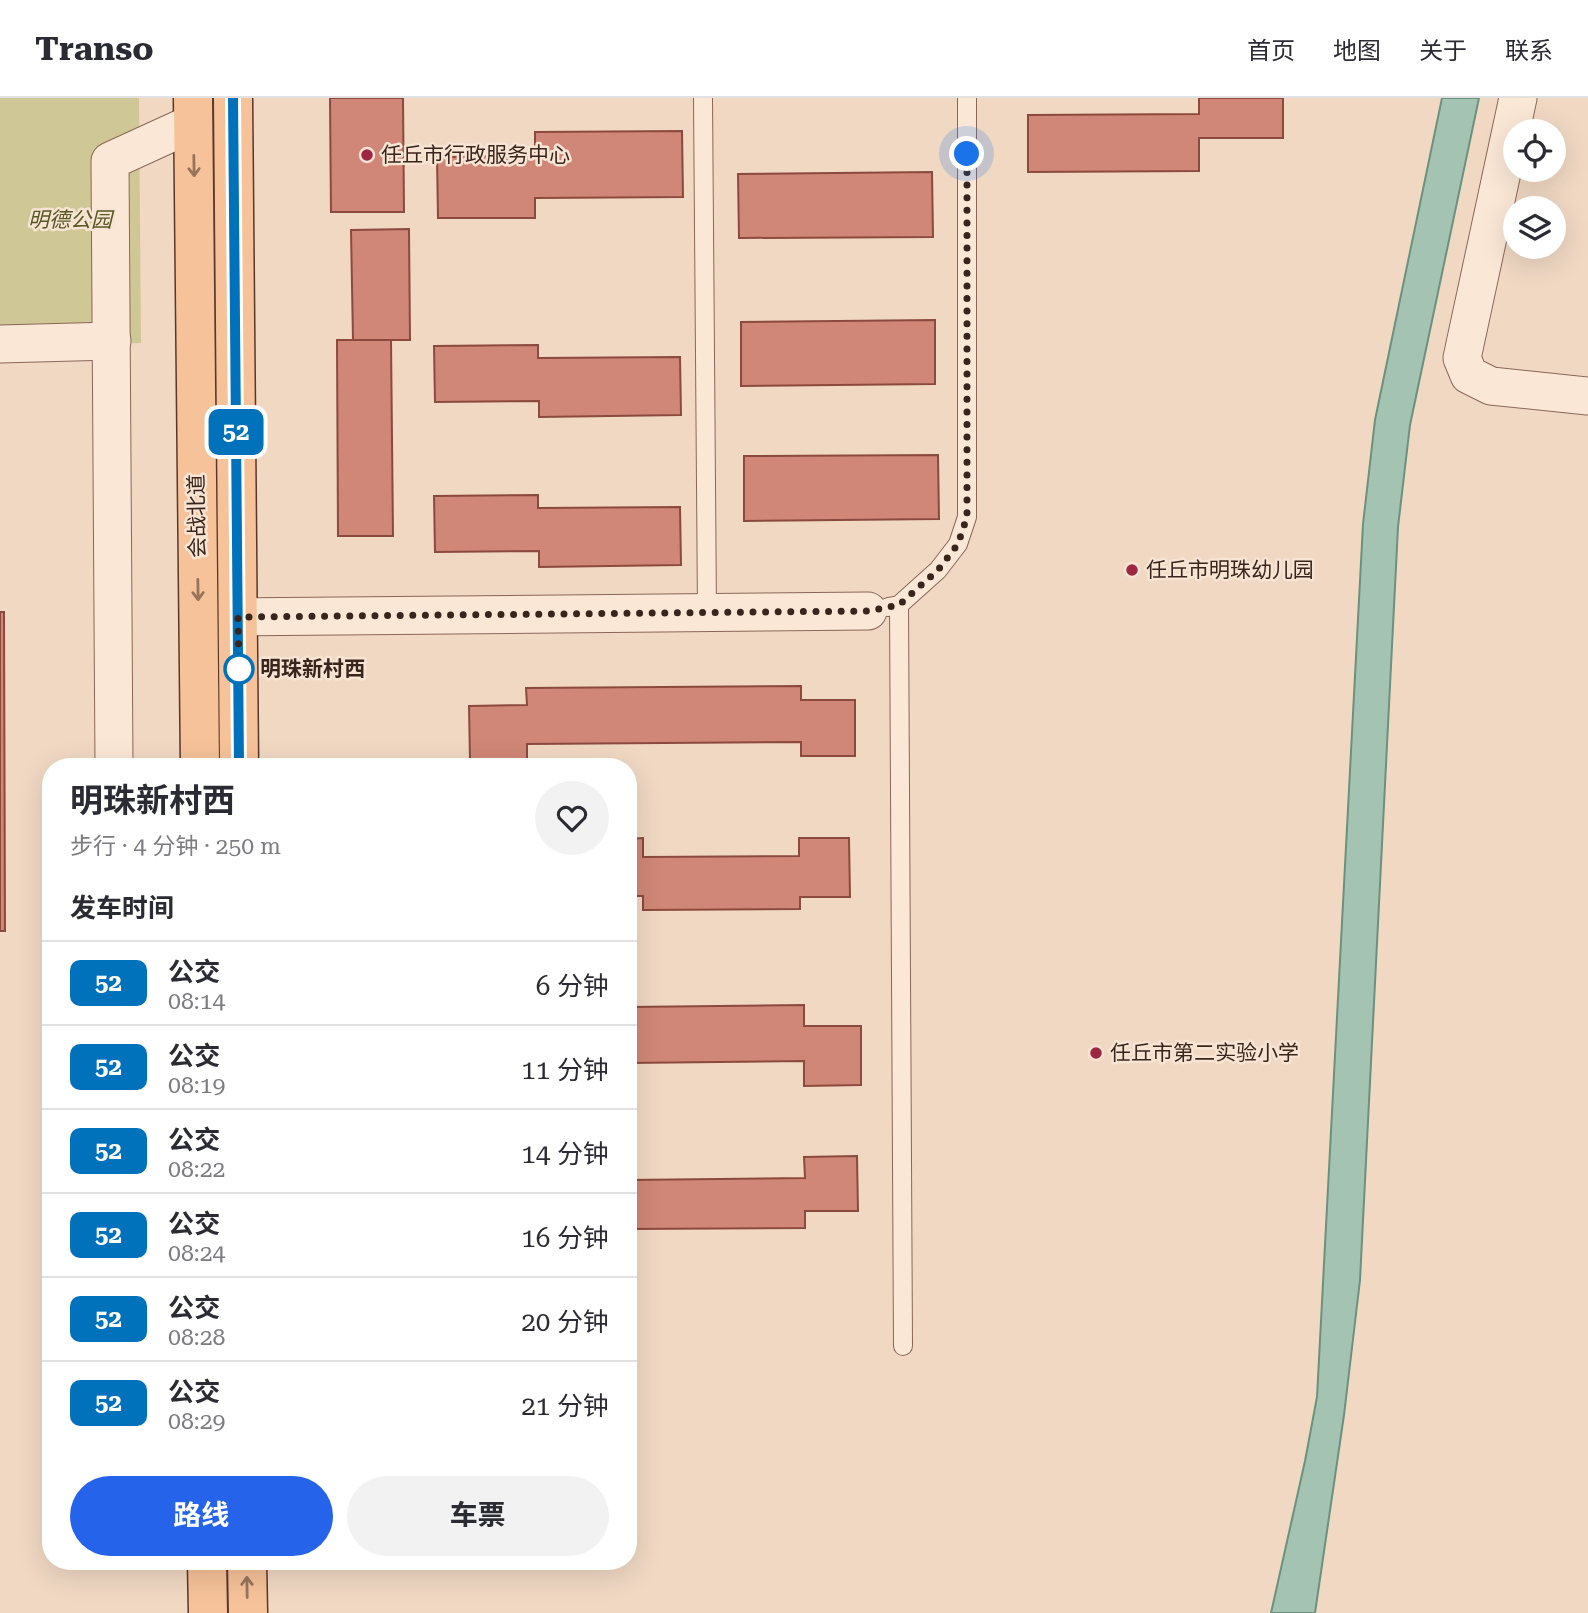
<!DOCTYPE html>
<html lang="zh">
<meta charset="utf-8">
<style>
:root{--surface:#fff;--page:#f2f2f3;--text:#2b2b33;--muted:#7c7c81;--line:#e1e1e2;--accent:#2563eb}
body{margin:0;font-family:"Roboto Serif","Noto Sans SC",serif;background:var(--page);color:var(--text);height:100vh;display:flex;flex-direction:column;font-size:26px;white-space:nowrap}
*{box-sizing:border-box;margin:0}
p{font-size:23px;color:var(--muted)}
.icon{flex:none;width:38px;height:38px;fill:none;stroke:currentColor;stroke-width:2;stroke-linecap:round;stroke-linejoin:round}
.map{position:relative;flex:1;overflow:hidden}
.drawer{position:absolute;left:42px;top:660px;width:595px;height:812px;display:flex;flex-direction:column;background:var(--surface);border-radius:28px;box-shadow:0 7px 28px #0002}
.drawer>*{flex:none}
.badge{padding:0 14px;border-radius:10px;font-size:24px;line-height:46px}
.fabs{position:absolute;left:1503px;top:21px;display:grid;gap:14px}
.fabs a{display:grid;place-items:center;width:63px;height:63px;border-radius:50%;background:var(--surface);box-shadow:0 7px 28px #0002;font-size:35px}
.you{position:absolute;width:35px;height:35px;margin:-18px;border:5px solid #fff;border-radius:50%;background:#1a73e8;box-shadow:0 0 0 10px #1a73e833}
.map>.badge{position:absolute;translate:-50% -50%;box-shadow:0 0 0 4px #fff}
h2{padding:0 28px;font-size:26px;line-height:63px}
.round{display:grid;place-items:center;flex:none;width:74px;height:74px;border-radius:37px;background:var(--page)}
.overview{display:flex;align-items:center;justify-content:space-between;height:119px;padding:0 28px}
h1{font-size:33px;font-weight:700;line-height:52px}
.primary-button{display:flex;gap:14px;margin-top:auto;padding:14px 28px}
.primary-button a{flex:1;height:80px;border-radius:42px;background:var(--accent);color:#fff;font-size:28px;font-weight:700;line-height:80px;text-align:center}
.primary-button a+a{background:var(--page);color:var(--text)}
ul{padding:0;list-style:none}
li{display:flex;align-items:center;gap:21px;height:84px;padding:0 28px;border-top:2px solid var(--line)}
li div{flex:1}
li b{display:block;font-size:26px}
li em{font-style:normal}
li .badge{min-width:77px;font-weight:700;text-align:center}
header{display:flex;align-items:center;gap:42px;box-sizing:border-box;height:98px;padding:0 35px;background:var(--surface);border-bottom:2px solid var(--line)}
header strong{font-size:33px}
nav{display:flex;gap:38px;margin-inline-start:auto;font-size:24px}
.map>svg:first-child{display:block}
.park{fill:#cfc896}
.water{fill:#a5c3b3;stroke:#6b917f;stroke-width:2}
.building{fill:#d08777;stroke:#8b4a3d;stroke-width:2}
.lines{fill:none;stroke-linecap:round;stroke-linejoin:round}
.service-casing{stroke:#8b6759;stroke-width:20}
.minor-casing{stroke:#8b6759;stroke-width:39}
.primary-casing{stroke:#59372d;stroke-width:41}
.service{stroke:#fae7d6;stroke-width:18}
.minor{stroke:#fae7d6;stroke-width:37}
.primary{stroke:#f5c299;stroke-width:38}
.oneway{stroke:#98745b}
.line-casing{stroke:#fff;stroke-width:16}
.line{stroke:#0072bc;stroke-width:10}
.walk{stroke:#3a251d;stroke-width:7;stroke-dasharray:0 12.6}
.poi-dot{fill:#9d2643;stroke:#f7e4d3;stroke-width:2.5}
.stop-dot{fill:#fff;stroke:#0072bc;stroke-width:3.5}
.labels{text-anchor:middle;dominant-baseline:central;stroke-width:5;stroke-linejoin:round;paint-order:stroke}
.poi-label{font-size:21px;fill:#3a251d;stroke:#f7e4d3;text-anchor:start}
.park-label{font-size:21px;font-style:italic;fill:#575823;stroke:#f7e4d3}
.street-label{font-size:21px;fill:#3a251d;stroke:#f7e4d3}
.stop-label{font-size:21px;font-weight:bold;fill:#3a251d;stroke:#f7e4d3;text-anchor:start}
</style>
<header>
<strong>Transo</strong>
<nav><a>首页</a><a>地图</a><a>关于</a><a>联系</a></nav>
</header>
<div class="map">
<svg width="1588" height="1515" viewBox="0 0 1588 1515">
<rect width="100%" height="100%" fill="#f0d8c3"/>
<path class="park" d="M0,0H139L141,245L0,249Z"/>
<path class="water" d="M1442,0H1479L1410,327L1398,429L1360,1182L1344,1317L1315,1515H1271L1305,1363L1317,1299L1363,426L1375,322Z"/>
<g class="building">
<path d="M330,0H403L404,114H331Z"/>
<path d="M1199,0H1283V40H1199V73L1028,74V17L1199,16Z"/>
<path d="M682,33L683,99L535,100V120H438L437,59L535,58V34Z"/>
<path d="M932,74L933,139L739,140L738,76Z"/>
<path d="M409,131L410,242H353L351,132Z"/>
<path d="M935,222V286L741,288V224Z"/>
<path d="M337,242H391L393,438H338Z"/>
<path d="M538,247V260L680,259L681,317L539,319V303L435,304L434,248Z"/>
<path d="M938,357L939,421L744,423V358Z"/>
<path d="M538,397V410L680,409L681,467L539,469V453L435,454L434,398Z"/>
<path d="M0,514H4L5,833H0Z"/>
<path d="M801,588V602H855V658H801V644L527,646V662L470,663L469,608L527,607L526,590Z"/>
<path d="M643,740V759L799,758V740H849L850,799H800V811L643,812V798H628V741Z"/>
<path d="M804,907V928H861V987L804,988V963L628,965V909Z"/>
<path d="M857,1058L858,1113H805V1130L628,1131V1082L805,1080L804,1059Z"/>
</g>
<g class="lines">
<defs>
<g id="service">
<path d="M703,0L707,514"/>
<path d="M899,507L903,1248"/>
<path d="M888,509L899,507L938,472L958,446L967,419V0"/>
</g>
<g id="minor">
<path d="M1518,0L1462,260L1469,277L1491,288L1588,298"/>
<path d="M0,246L112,243"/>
<path d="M238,519L868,513"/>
<path d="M114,668L110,63L193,25"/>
</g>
<g id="primary">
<path d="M193,0L200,668"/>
<path d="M233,0L239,668"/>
<path d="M207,1463L208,1515"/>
<path d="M247,1463L248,1515"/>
</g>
</defs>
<use href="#service" class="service-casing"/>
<use href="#minor" class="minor-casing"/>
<use href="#primary" class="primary-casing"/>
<use href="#service" class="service"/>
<use href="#minor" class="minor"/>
<use href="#primary" class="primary"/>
</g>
<defs><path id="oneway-shaft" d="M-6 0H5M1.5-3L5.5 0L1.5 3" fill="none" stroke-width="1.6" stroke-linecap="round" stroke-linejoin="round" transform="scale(1.75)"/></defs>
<g class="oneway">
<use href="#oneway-shaft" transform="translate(194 68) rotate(89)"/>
<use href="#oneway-shaft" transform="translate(198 492) rotate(89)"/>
<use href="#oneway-shaft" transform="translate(247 1489) rotate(-91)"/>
</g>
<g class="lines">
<defs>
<path id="line" d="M233,0L239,668"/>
</defs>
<use href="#line" class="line-casing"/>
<use href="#line" class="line"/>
<path class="walk" d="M239,571L238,519L868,513L899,507L938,472L958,446L967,419V56"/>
</g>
<g class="poi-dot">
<circle cx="367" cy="57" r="7"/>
<circle cx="1132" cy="472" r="7"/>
<circle cx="1096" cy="955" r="7"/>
</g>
<circle class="stop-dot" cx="239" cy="571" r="14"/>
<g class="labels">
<g class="poi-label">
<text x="381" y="57">任丘市行政服务中心</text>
<text x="1146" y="472">任丘市明珠幼儿园</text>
<text x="1110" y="955">任丘市第二实验小学</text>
</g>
<g class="park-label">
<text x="70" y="122">明德公园</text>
</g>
<g class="street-label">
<text transform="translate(197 418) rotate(-91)">会战北道</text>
</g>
<g class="stop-label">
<text x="260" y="571">明珠新村西</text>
</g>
</g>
</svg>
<div class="fabs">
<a><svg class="icon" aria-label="locate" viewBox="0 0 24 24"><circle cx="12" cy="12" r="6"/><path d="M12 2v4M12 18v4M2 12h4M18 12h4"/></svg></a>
<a><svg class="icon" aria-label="layers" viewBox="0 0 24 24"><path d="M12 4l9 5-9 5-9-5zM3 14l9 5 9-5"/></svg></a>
</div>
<div class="you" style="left:967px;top:56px"></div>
<b class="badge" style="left:236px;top:334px;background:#0072bc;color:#fff">52</b>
<section class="drawer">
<div class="overview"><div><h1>明珠新村西</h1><p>步行 · 4 分钟 · 250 m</p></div><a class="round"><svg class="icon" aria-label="heart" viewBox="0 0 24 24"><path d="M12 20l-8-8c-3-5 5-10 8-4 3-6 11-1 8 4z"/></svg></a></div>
<h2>发车时间</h2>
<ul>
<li><span class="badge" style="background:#0072bc;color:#fff">52</span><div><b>公交</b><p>08:14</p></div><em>6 分钟</em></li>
<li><span class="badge" style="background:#0072bc;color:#fff">52</span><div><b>公交</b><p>08:19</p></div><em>11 分钟</em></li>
<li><span class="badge" style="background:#0072bc;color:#fff">52</span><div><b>公交</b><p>08:22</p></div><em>14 分钟</em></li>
<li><span class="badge" style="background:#0072bc;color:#fff">52</span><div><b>公交</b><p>08:24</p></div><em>16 分钟</em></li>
<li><span class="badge" style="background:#0072bc;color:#fff">52</span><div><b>公交</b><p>08:28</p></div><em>20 分钟</em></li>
<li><span class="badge" style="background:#0072bc;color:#fff">52</span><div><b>公交</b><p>08:29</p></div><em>21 分钟</em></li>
</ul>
<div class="primary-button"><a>路线</a><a>车票</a></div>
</section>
</div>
